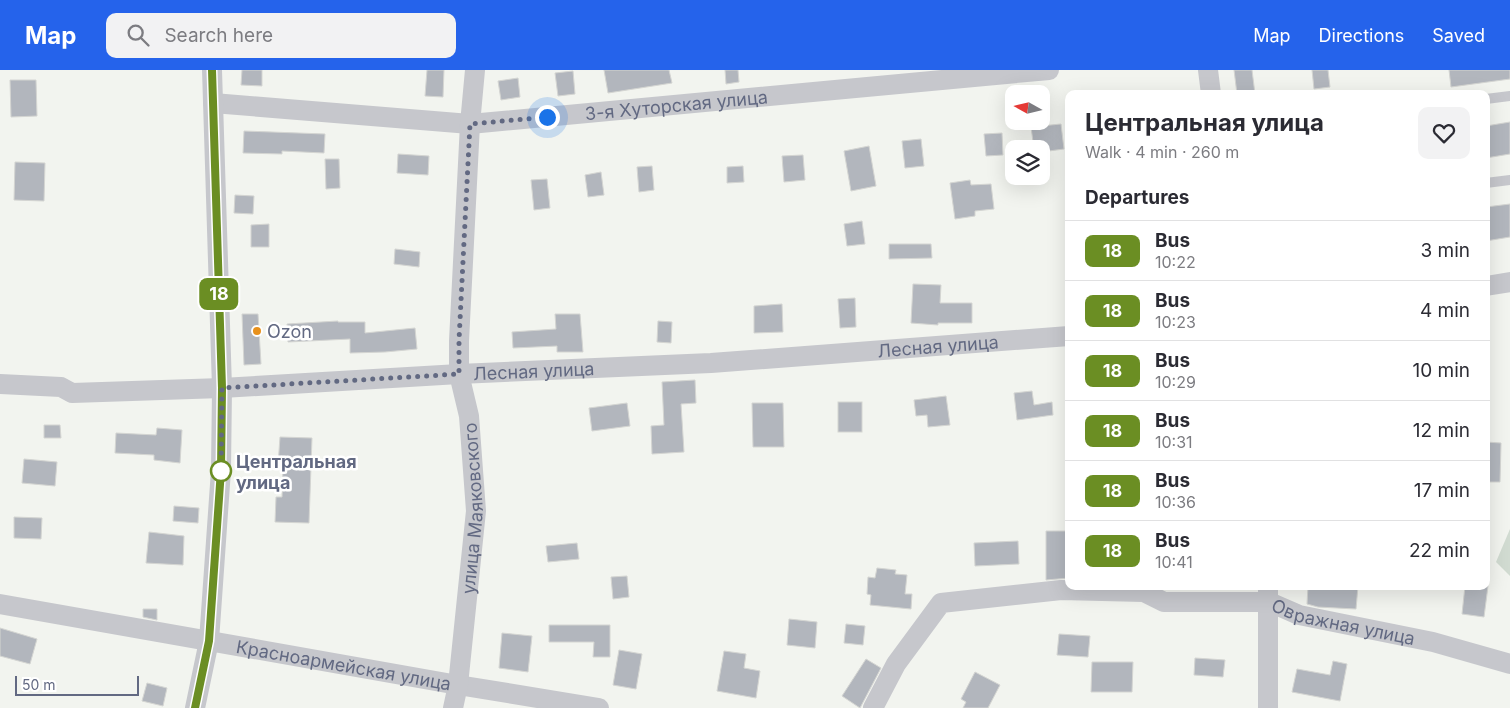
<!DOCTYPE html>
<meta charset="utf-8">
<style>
:root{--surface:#fff;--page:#f2f2f3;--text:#2b2b33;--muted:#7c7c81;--line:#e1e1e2;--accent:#2563eb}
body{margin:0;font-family:Inter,sans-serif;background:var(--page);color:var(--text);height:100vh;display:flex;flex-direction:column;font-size:19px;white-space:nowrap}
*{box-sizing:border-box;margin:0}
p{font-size:16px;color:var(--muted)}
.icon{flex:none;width:28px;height:28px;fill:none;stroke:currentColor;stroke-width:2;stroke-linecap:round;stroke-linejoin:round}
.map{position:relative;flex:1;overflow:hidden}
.sheet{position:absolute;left:1065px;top:20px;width:425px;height:500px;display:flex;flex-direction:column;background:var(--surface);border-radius:10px;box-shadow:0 5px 20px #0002}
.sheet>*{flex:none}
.badge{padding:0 10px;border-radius:8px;font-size:18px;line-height:32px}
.needle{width:32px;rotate:278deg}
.fabs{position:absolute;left:1005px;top:15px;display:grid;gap:10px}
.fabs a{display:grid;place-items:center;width:45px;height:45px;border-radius:10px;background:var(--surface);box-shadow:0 5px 20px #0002;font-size:25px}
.scale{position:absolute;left:15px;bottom:12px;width:124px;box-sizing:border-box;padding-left:5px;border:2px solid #626982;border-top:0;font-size:14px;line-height:18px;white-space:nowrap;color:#626982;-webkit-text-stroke:4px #fff;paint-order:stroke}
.you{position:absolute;width:25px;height:25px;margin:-12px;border:4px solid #fff;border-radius:50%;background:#1a73e8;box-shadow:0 0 0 8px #1a73e833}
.map>.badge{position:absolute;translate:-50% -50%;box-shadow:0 0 0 2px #fff}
h2{padding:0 20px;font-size:19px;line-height:45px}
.round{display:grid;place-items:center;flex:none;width:52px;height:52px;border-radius:10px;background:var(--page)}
.summary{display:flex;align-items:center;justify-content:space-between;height:85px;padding:0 20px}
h1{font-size:24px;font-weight:700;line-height:38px}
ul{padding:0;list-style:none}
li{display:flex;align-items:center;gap:15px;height:60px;padding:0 20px;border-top:1px solid var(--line)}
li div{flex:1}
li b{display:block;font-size:19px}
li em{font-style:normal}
li .badge{min-width:55px;font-weight:700;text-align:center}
header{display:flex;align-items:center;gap:30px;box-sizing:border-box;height:70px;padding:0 25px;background:var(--accent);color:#fff}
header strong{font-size:24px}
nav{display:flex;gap:28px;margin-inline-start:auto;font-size:18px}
.search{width:350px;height:45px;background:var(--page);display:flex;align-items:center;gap:12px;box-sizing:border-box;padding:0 18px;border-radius:10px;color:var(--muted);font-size:19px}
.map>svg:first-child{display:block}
.green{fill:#d1dbd1}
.building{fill:#b2b6bd;stroke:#d4d5d2}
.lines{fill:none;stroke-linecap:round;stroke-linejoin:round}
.service{stroke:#c6c7cc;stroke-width:10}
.minor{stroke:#c6c7cc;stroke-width:20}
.line-casing{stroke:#fff;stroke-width:11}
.line{stroke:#6b8e23;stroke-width:8}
.walk{stroke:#626982;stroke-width:5;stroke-dasharray:0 9}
.poi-dot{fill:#e8911c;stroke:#fff;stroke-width:2}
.stop-dot{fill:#fff;stroke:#6b8e23;stroke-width:2.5}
.labels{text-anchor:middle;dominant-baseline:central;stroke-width:5;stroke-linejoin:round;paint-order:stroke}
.street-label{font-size:18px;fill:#626982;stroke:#fff}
.poi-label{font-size:18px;fill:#626982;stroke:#fff;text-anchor:start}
.stop-label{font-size:18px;font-weight:bold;fill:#626982;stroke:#fff;text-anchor:start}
</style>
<header>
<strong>Map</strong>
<div class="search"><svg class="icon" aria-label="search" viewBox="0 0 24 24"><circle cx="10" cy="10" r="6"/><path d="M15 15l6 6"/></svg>Search here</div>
<nav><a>Map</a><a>Directions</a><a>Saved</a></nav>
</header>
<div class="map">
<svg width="1510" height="638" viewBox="0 0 1510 638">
<rect width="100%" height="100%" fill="#f2f4ef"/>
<path class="green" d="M1510,459V506L1496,492Z"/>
<g class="building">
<path d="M242,0H262V16L241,15Z"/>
<path d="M427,0H444L443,27L425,26Z"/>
<path d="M604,0H669L672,13L608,23Z"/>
<path d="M725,0H738L739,12L726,14Z"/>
<path d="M1234,0H1252L1255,24H1237Z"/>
<path d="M1312,0H1328L1330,17L1314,19Z"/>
<path d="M1449,0H1510V9L1451,17Z"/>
<path d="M573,1L575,24L558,26L555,3Z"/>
<path d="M518,8L520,27L501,30L498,11Z"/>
<path d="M10,10H36L37,46L11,47Z"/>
<path d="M1510,52V84L1486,88V56Z"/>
<path d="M1061,54L1064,79L1041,82V79H1034L1031,57Z"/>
<path d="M244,61L325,64L324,83L282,81V84L243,83Z"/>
<path d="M1002,63L1003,85L986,86L984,64Z"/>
<path d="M921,69L924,96L905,98L902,71Z"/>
<path d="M869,76L876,116L851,121L844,81Z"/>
<path d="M398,84L429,86L428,105L397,103Z"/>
<path d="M803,85L805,110L784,112L782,86Z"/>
<path d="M325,89H339L340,118L326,119Z"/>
<path d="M15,92L45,93L44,131L14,130Z"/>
<path d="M652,96L654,120L639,122L637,97Z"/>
<path d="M743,96L744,112L727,113V97Z"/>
<path d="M601,102L604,125L588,127L585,105Z"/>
<path d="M547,109L550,138L534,140L531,110Z"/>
<path d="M970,110L971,115L991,114L994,139L975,141V146L955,149L950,113Z"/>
<path d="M235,125L254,126L253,144L234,143Z"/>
<path d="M1510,134V167L1486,171V137Z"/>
<path d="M862,151L865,174L847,176L844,154Z"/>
<path d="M269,154V177H251V155Z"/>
<path d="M889,174H931L932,188L889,189Z"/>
<path d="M395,179L420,182L419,197L394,194Z"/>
<path d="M913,214L941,215L940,233H972V253H938V255L911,253Z"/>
<path d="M855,228L856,257L840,258L838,229Z"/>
<path d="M782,234L783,262L754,263V236Z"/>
<path d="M242,244H258L261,294L244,295Z"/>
<path d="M555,244H580L583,282H557V276L513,278L512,262L556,259Z"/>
<path d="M338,251V252H365V263L415,258L417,279L385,282L350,283V269L288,272L287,254Z"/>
<path d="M658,251L672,252L671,273L657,272Z"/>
<path d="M695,310L696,333L681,334L684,382L652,384L651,356L664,355L662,312Z"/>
<path d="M1032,321L1034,335L1052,332L1053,345L1017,350L1014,323Z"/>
<path d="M946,326L950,355L928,357L927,345L916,346L914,330Z"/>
<rect x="838" y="332" width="24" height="30"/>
<path d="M627,333L630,356L592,361L589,338Z"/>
<path d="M752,333H783L784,377H753Z"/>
<path d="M44,355H60L61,368H44Z"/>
<path d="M157,358L182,360L180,393L154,390V385L115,383L116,363L156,365Z"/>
<path d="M280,367L312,368L309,453L275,452L276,427H282L283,396L278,395Z"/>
<path d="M1486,372L1501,373L1500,412H1486Z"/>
<path d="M24,389L57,392L55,416L22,413Z"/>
<path d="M174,436L199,438L198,453L173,451Z"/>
<path d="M14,447L42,448L41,469L14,468Z"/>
<path d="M1046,461H1069V508L1046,510Z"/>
<path d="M149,462L184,466L183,495L146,493Z"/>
<path d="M1018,471L1019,494L975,496L974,473Z"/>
<path d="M577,473L579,489L548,492L546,476Z"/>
<path d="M877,498L896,500L895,504L907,505L905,524H912L911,539L870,535L871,525L867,524L868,507L875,508Z"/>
<path d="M627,506L629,527L613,529L611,507Z"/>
<path d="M1308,516H1358L1356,539L1318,537L1307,534Z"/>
<path d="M1465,516H1488L1484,547L1462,544Z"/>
<path d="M143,539H157V550L143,547Z"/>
<path d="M789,549L817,552L815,578L787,575Z"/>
<path d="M846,554L865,556L863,575L844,573Z"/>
<path d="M549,555H610V587H593L594,572H549Z"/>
<path d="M0,558L37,569L30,594L0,586Z"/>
<path d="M502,563L532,566L528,602L499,598Z"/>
<path d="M1059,564L1090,566L1088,587L1057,585Z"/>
<path d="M619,580L642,584L636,619L613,615Z"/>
<path d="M724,581L746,584L744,598L760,601L756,628L717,621Z"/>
<path d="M1195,588L1225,590L1223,607L1194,605Z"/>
<path d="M866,589L881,598L860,638L842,626Z"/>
<path d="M1333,591L1347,594L1340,631L1292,622L1297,599L1330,605Z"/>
<path d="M1092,592H1133L1132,622H1091Z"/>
<path d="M975,602L1000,615L988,638H963L966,632L961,629Z"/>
<path d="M147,613L167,618L163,636L142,631Z"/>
</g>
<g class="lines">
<g class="service">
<path d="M1486,29L1510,26"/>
<path d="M1486,113L1510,110"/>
</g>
<g class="minor">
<path d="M1208,0L1211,24"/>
<path id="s1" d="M213,33L470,54L1049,0"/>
<path d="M1486,216L1510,212"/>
<path id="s2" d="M0,314L61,317L72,323L222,318L459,304L711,293L1069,266"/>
<path id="s3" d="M0,534L458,615L599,638"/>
<path d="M195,638L209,571L221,400L222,318L212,0"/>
<path id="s4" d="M453,638L458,615L476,441L469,346L459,304V271L470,54L475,0"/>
<path id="s5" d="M873,638L896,594L941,533L1061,520L1144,522L1164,532H1269L1299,545L1433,572L1510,594"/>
<path d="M1268,638V516"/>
</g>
</g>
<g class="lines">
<defs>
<path id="line" d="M195,638L209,571L221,400L222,318L212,0"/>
</defs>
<use href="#line" class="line-casing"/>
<use href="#line" class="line"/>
<path class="walk" d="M221,401L222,318L459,304V270L470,54L547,47"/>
</g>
<circle class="poi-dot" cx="257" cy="261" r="5"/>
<circle class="stop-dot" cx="221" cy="401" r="10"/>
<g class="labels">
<g class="street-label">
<text stroke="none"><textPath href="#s1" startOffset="465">3-я Хуторская улица</textPath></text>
<text stroke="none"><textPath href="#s2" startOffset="941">Лесная улица</textPath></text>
<text stroke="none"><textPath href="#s2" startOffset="536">Лесная улица</textPath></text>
<text stroke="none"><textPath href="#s4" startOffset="201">улица Маяковского</textPath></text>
<text stroke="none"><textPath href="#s5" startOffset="534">Овражная улица</textPath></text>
<text stroke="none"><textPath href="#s3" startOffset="349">Красноармейская улица</textPath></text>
</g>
<g class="poi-label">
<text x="267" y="261">Ozon</text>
</g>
<g class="stop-label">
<text x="236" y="391">Центральная<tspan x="236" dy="21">улица</tspan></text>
</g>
</g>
</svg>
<div class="fabs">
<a><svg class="needle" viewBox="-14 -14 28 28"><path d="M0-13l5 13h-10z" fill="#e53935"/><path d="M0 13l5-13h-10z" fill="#7c7c81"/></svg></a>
<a><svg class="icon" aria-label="layers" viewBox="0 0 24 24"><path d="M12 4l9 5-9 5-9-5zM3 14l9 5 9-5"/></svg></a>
</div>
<div class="scale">50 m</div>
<div class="you" style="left:547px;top:47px"></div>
<b class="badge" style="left:219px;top:224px;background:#6b8e23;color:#fff">18</b>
<section class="sheet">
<div class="summary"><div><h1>Центральная улица</h1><p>Walk · 4 min · 260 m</p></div><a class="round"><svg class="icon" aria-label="heart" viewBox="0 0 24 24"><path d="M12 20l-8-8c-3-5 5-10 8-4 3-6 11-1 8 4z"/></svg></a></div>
<h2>Departures</h2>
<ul>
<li><span class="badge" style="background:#6b8e23;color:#fff">18</span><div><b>Bus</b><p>10:22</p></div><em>3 min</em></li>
<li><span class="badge" style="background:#6b8e23;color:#fff">18</span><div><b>Bus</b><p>10:23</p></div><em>4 min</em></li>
<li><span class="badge" style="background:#6b8e23;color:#fff">18</span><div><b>Bus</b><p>10:29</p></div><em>10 min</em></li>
<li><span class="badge" style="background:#6b8e23;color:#fff">18</span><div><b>Bus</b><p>10:31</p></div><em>12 min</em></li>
<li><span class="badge" style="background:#6b8e23;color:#fff">18</span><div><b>Bus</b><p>10:36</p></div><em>17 min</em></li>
<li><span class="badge" style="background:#6b8e23;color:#fff">18</span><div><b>Bus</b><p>10:41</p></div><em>22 min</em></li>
</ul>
</section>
</div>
